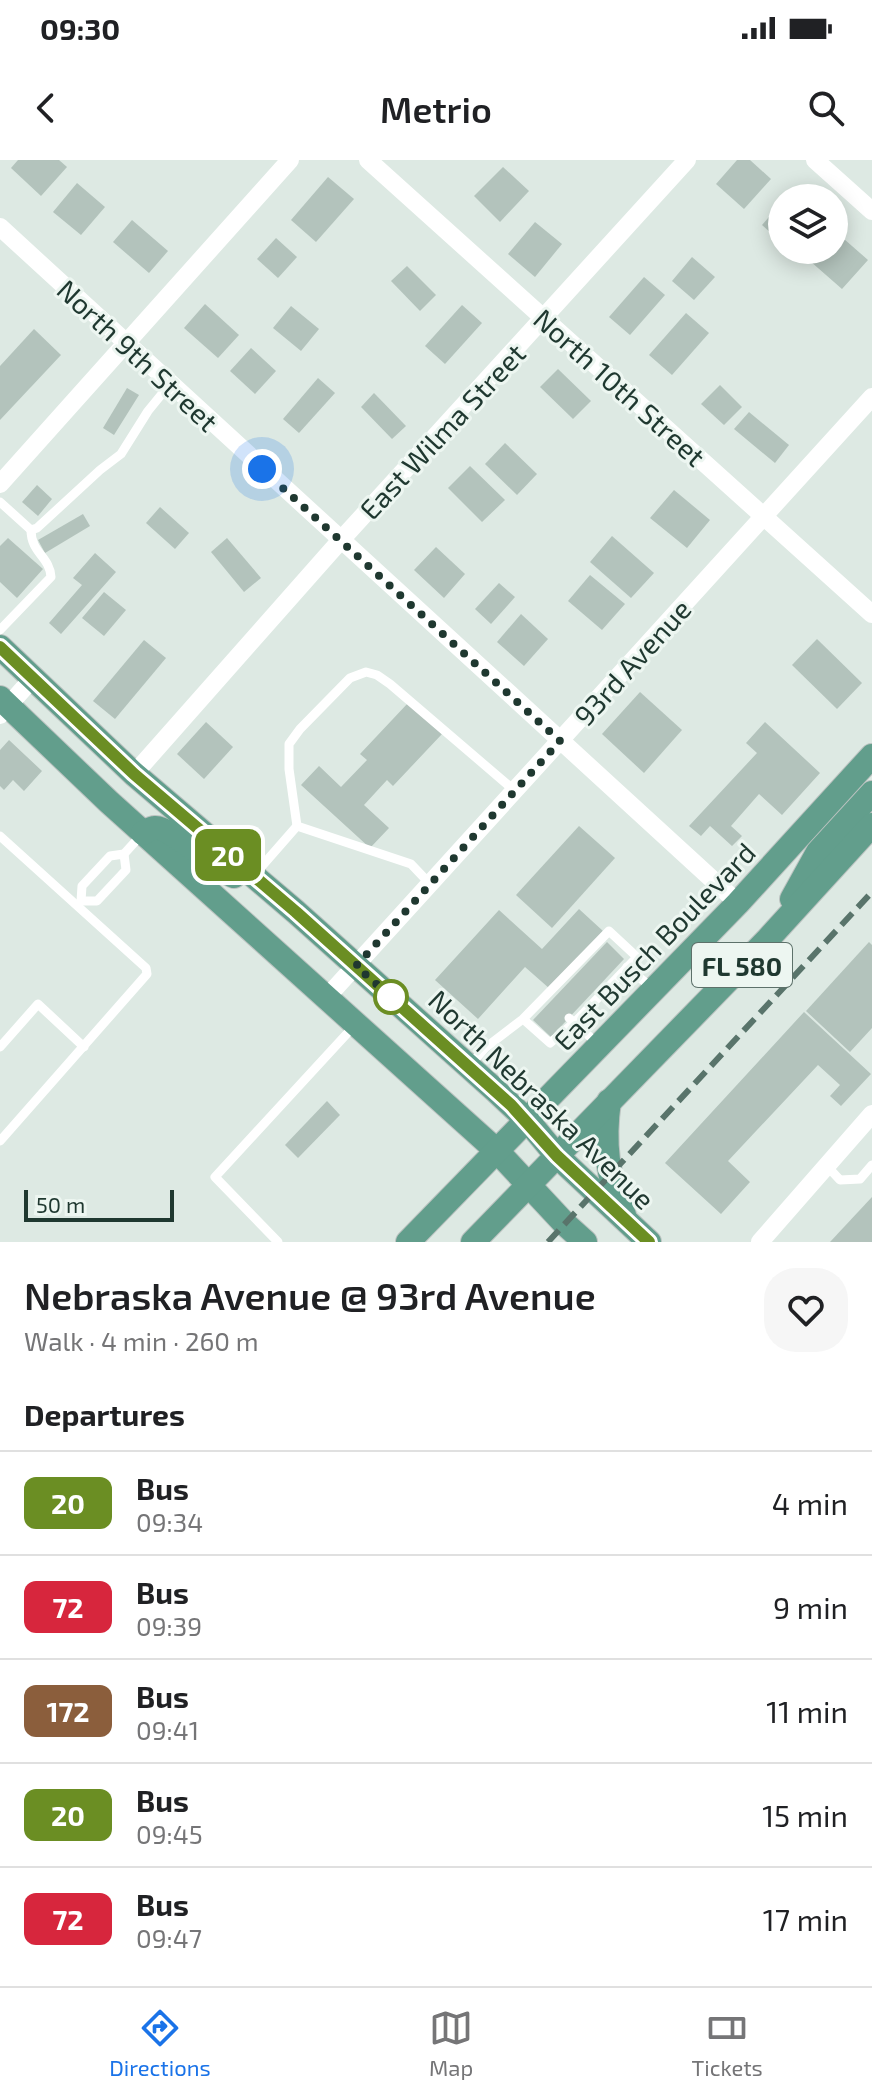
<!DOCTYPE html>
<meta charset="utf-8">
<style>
:root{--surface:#fff;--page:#f6f6f6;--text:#202124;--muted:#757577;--line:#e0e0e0;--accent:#1a73e8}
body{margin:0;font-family:"Exo 2",sans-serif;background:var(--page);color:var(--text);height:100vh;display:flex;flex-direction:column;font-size:30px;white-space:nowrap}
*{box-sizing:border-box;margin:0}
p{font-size:26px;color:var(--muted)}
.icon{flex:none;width:44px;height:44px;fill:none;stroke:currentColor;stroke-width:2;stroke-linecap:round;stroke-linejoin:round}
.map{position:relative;height:1082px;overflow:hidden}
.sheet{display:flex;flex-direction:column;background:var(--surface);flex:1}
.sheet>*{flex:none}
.badge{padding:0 16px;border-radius:12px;font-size:28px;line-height:52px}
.buttons{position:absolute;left:768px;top:24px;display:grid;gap:16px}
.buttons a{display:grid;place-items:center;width:80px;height:80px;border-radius:50%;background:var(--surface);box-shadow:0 4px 20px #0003;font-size:40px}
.scale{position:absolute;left:24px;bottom:20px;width:150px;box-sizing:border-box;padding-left:8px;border:4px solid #1f3830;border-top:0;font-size:22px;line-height:28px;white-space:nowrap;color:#1f3830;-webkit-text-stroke:6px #edf6f1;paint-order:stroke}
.you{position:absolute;width:40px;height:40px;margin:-20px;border:6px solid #fff;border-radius:50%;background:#1a73e8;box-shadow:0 0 0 12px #1a73e833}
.map>.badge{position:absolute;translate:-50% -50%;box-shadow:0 0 0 4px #fff}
h2{padding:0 24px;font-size:30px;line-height:72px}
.round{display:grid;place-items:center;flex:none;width:84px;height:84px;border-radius:32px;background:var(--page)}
.overview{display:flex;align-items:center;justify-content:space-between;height:136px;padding:0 24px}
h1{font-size:38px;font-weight:600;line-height:60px}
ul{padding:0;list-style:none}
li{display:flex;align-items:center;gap:24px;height:104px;padding:0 24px;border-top:2px solid var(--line)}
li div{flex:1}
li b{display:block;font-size:30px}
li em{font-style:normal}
li .badge{min-width:88px;font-weight:700;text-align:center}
.status{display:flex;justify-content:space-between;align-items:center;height:56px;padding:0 40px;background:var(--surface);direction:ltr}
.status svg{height:22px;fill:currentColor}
header{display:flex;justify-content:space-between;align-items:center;height:104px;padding:0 24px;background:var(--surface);font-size:36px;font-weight:600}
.tab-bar{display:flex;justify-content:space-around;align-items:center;height:112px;border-top:2px solid var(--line);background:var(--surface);font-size:22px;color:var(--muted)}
.tab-bar a{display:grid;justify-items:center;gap:4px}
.tab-bar .active{color:var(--accent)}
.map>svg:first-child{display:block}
.building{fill:#b3c3bc}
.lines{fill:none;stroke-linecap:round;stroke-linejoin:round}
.primary-casing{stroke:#bcc3c1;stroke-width:26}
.service{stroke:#fff;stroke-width:9}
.minor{stroke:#fff;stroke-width:18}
.primary{stroke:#629e8c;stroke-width:24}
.rail{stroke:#59746b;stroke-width:6;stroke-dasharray:16 8;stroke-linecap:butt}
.line-casing{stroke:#fff;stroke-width:18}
.line{stroke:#6b8e23;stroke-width:12}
.walk{stroke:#1f3830;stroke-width:8;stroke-dasharray:0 14.4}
.stop-dot{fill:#fff;stroke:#6b8e23;stroke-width:4}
.labels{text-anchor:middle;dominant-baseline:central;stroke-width:6;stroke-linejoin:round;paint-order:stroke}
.shield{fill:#edf6f1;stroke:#5d716a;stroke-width:2}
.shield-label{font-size:26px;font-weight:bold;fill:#1f3830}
.street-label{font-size:28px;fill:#1f3830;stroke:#edf6f1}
</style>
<div class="status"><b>09:30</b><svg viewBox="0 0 49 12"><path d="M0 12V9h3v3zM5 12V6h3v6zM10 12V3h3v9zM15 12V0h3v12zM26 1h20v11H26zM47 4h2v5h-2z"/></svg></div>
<header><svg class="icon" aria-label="back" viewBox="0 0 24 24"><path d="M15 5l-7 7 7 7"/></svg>Metrio<svg class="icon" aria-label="search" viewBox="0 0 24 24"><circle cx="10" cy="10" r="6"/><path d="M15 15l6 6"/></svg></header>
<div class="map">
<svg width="872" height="1082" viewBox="0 0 872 1082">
<rect width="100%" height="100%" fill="#dde9e3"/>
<g class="building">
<path d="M18,0H59L67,7L41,36L11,8Z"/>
<path d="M737,0H750L771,19L744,49L716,24Z"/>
<path d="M503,7L529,31L500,62L474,36Z"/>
<path d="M328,17L354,39L316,82L291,60Z"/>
<path d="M77,23L105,47L81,75L53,52Z"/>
<path d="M782,42V83L762,65Z"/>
<path d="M132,60L168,91L149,113L113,82Z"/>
<path d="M535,62L562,84L535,117L508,94Z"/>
<path d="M836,72L868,100L842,129L810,101L820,90H834Z"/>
<path d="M276,78L297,97L278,118L257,99Z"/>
<path d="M692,97L715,117L694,140L672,121Z"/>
<path d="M407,106L436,135L420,151L391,121Z"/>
<path d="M644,117L665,135L630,175L609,157Z"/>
<path d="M205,144L239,175L218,198L184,168Z"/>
<path d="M462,145L482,163L445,204L425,186Z"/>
<path d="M291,146L319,169L301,191L273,168Z"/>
<path d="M686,153L709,173L672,215L649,195Z"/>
<path d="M34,169L61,195L0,260V206Z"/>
<path d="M251,188L276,211L255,234L230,211Z"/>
<path d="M558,209L591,241L573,259L540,227Z"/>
<path d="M318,218L335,233L299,273L283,259Z"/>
<path d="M720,225L742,247L724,265L701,244Z"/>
<path d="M127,228L139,235L114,275L103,268Z"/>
<path d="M374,233L406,266L392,279L361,247Z"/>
<path d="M749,252L789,285L775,303L734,269Z"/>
<path d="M505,283L537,314L517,335L485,304Z"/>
<path d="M470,306L505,340L482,362L448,328Z"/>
<path d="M37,325L52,339L38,356L22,342Z"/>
<path d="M674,330L710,360L687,388L650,358Z"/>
<path d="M160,347L189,373L175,389L146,363Z"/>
<path d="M83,354L90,366L45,393L38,380Z"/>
<path d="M612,376L654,413L631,438L590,402Z"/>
<path d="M8,378L43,409L17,438L0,422V386Z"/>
<path d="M227,378L261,418L244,432L211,392Z"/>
<path d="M436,387L465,414L444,438L414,410Z"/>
<path d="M95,393L116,412L61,474L49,463L82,425L73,418Z"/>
<path d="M590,415L625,444L602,470L568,441Z"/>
<path d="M499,423L515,437L491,464L475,449Z"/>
<path d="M104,432L126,450L104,476L82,458Z"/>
<path d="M521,454L548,479L524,506L497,482Z"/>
<path d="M817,479L862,523L837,549L792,505Z"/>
<path d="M144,480L166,498L115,559L93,541Z"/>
<path d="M640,532L682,570L644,613L602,574Z"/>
<path d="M408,543L442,574L393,626L387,620L364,645L389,668L370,688L301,625L319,606L341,627L367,600L360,594Z"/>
<path d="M206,562L233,587L204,619L177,594Z"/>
<path d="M765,562L820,613L782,655L759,634L731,666L742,676L732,686L710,666L701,676L689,666L757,593L746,583Z"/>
<path d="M9,580L42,611L24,631L13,620L4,630L0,626V590Z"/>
<path d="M579,666L615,698L552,768L516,735Z"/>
<path d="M579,749L603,771L550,829L525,807L478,859L435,820L499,750L542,789Z"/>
<path d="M607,782L624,799L551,877L533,860Z"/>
<path d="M869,782L872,785V868L850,892L806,851Z"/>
<path d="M804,852L871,914L841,946L830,936L840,925L818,905L728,1001L750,1022L721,1054L665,1003Z"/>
<path d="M327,941L340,955L298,998L285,985Z"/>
<path d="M872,1037V1082H830Z"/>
</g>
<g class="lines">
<defs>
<g id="primary">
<path d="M0,487L134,614L296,752L495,930L528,961L557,996L649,1082"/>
<path d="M0,538L109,642L497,991L565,1064L585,1082"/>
<path d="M143,673C147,671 151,668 155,668C169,666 216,709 234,716"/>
<path d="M792,739L818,692L872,633"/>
<path d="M609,941C603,982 607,1017 624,1055"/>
<path d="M408,1082L738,743L872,596"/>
<path d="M473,1082L768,779L872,665"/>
</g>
</defs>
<use href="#primary" class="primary-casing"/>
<g class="service">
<path d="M0,342L31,370L37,368L100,310L121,294L148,251L170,224"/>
<path d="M0,470L51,417C50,397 31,393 31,370"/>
<path d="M297,666L289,609V584L300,569L350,518L366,512L377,515L390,524L515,631"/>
<path d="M0,676L146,808L147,814L0,981"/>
<path d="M124,694L126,710L97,741H81L82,726L110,696Z"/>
<path d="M124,694L143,673"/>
<path d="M255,714L297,666L411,704L430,724"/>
<path d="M627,807L652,828"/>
<path d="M569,858L599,885"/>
<path d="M0,887L38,844L84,887"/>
<path d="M471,904L485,888L523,859L550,883L575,862L637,797L609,771L523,859"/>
<path d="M827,1006L840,1020L860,1019L872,1005"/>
<path d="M278,1082L215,1017L354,866"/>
</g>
<g class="minor">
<path d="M368,0L872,454"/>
<path d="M815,0L872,51"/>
<path d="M0,67L738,743"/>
<path d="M0,324L290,0"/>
<path d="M0,555L32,519"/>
<path d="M134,614L340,381L687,0"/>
<path d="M327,837L872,237"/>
<path d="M760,1082L872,954"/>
</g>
<use href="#primary" class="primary"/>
<path class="rail" d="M548,1082L872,732"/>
</g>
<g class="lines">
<defs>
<path id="line" d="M0,487L134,614L296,752L511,945L557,996L649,1082"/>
</defs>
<use href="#line" class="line-casing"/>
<use href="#line" class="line"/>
<path class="walk" d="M262,309L560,581L356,806L401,846L391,837"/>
</g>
<circle class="stop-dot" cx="391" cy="837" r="16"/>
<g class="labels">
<rect class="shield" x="692" y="783" width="100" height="44" rx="6"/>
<g class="shield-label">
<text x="742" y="805">FL 580</text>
</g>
<g class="street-label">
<text transform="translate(138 195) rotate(43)">North 9th Street</text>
<text transform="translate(620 227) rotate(42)">North 10th Street</text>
<text transform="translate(442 271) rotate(-47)">East Wilma Street</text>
<text transform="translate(632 502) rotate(-48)">93rd Avenue</text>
<text transform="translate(654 786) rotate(-46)">East Busch Boulevard</text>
<text transform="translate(542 939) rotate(44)">North Nebraska Avenue</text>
</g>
</g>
</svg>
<div class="buttons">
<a><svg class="icon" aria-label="layers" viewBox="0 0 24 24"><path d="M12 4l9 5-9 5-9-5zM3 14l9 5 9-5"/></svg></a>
</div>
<div class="scale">50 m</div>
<div class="you" style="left:262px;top:309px"></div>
<b class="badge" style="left:228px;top:695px;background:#6b8e23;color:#fff">20</b>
</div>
<section class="sheet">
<div class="overview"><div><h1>Nebraska Avenue @ 93rd Avenue</h1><p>Walk · 4 min · 260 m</p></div><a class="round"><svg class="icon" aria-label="heart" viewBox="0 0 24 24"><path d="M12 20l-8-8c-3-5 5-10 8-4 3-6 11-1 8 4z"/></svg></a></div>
<h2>Departures</h2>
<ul>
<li><span class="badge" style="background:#6b8e23;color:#fff">20</span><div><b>Bus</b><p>09:34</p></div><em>4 min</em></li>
<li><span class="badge" style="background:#d7263d;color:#fff">72</span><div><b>Bus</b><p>09:39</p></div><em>9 min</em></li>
<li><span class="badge" style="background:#8b5e3c;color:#fff">172</span><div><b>Bus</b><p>09:41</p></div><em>11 min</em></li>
<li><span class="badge" style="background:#6b8e23;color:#fff">20</span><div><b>Bus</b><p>09:45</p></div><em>15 min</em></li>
<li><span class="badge" style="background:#d7263d;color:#fff">72</span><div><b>Bus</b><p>09:47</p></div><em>17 min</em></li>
</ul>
</section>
<nav class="tab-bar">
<a class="active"><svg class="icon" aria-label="directions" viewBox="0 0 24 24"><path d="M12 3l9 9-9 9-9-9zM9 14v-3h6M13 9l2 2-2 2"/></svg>Directions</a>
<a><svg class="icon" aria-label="map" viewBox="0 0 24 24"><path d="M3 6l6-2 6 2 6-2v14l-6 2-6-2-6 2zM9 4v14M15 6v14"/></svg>Map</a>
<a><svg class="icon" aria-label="tickets" viewBox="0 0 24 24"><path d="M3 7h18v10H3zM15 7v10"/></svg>Tickets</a>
</nav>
